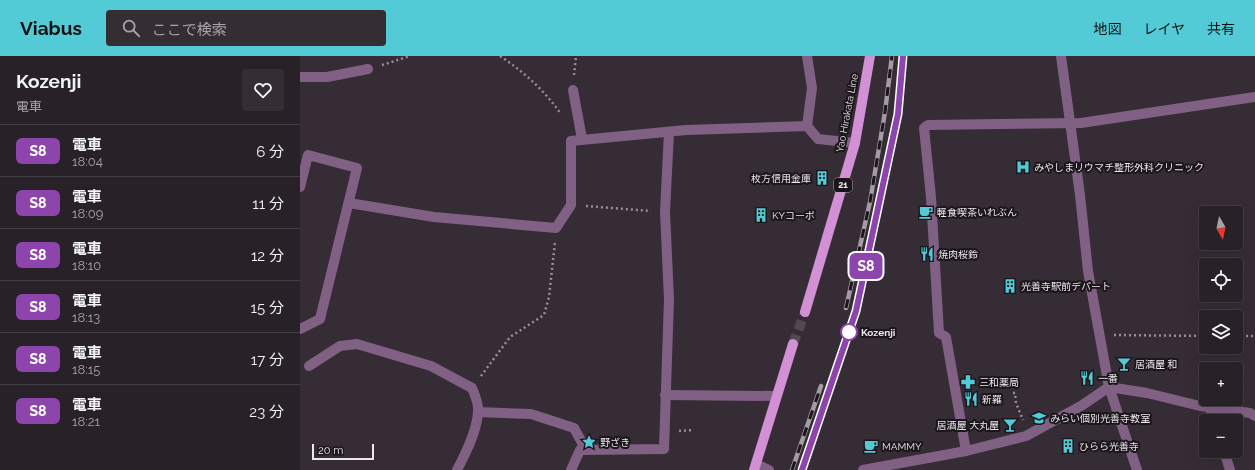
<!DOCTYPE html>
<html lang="ja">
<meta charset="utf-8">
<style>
:root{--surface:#282128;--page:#342e34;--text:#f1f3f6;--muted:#a5a3a8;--line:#443e45;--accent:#52cbd7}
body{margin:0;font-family:Raleway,"Noto Sans JP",sans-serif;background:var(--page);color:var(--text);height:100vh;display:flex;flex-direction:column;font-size:15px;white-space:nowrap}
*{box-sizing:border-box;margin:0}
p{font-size:13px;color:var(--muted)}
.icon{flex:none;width:22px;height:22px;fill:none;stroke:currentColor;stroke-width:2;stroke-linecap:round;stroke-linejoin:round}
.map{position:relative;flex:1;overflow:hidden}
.side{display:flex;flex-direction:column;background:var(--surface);width:300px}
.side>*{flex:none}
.badge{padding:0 8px;border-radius:6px;font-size:14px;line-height:26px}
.needle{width:26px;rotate:171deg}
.tools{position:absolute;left:899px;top:150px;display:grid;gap:8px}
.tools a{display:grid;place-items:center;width:44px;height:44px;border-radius:4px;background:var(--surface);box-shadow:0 4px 16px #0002,0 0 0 1px var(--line);font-size:20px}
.scale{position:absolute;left:12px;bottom:10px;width:62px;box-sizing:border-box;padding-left:4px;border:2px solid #ede6ed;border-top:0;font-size:11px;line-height:14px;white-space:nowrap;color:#ede6ed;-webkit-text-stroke:3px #1a161a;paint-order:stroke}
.map>.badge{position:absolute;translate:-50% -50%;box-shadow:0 0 0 2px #fff}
.round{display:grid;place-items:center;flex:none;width:42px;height:42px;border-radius:4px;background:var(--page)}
.headline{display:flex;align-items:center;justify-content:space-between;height:68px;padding:0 16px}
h1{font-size:19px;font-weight:700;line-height:30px}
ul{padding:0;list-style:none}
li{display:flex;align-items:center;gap:12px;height:52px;padding:0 16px;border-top:1px solid var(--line)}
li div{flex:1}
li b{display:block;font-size:15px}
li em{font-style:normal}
li .badge{min-width:44px;font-weight:700;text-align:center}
header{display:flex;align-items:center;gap:24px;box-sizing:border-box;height:56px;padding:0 20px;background:var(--accent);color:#111}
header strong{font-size:19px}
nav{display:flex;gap:22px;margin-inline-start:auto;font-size:14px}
.search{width:280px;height:36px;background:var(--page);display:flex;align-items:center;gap:10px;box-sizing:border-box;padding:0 14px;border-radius:4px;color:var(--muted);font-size:15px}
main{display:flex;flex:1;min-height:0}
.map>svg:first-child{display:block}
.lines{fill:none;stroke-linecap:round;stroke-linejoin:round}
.primary-tunnel{stroke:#514851;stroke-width:10;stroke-dasharray:10 5;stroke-linecap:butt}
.path{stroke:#978f97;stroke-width:2.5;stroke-dasharray:2 3;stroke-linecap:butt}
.lane{stroke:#816183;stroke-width:10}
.street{stroke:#816183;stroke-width:10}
.primary{stroke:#d290d5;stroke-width:10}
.rail-casing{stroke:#a49ba4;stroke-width:4.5}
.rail{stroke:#1a161a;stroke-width:3;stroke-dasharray:9;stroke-linecap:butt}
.line-casing{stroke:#fff;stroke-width:9}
.line{stroke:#8e44ad;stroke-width:6}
.stop-dot{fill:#fff;stroke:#8e44ad;stroke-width:2}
.labels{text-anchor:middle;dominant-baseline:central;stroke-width:4;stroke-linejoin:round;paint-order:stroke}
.shield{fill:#1a161a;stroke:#aea8ae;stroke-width:1}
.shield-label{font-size:9px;font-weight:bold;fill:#ede6ed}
.street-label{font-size:10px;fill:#ede6ed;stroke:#1a161a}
.poi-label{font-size:10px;fill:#ede6ed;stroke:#1a161a;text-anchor:start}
.stop-label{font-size:10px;font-weight:bold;fill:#ede6ed;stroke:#1a161a;text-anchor:start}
</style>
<header>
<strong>Viabus</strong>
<div class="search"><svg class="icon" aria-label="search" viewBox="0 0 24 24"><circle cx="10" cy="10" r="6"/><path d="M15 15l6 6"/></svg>ここで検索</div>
<nav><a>地図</a><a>レイヤ</a><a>共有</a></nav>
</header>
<main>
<section class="side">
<div class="headline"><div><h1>Kozenji</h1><p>電車</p></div><a class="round"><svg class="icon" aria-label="heart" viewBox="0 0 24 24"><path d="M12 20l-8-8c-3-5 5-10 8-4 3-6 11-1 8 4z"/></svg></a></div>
<ul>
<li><span class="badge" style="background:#8e44ad;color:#fff">S8</span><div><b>電車</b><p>18:04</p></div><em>6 分</em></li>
<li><span class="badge" style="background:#8e44ad;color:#fff">S8</span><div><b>電車</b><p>18:09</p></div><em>11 分</em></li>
<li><span class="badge" style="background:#8e44ad;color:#fff">S8</span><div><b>電車</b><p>18:10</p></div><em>12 分</em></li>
<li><span class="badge" style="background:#8e44ad;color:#fff">S8</span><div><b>電車</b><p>18:13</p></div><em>15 分</em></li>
<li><span class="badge" style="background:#8e44ad;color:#fff">S8</span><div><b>電車</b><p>18:15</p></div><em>17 分</em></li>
<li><span class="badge" style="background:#8e44ad;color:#fff">S8</span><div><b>電車</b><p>18:21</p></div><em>23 分</em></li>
</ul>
</section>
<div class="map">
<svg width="955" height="414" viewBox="0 0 955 414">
<rect width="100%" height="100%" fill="#362c36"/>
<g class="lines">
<path class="primary-tunnel" d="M493,288L505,256"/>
<g class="path">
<path d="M200,0C224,16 244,34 261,58"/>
<path d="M82,9L110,0"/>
<path d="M274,19L276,0"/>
<path d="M286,150L351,155"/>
<path d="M814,279L906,280"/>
<path d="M936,280H955"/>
<path d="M181,320L210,281L244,259L249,241L255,186"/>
<path d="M713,337H715L716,347L723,364"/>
<path d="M379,375L394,374"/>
</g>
<g class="lane">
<path d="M0,21H27L68,13"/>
<path d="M910,352L914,365"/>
<path d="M924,395L930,414"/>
</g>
<g class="street">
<path d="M761,0L780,139L788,215L809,331L837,414"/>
<path d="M273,34L282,83"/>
<path d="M507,70L512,32L507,0"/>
<path d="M0,131L8,99L57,112L20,263L0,273"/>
<path d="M49,147L134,161L256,172L271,149V85L386,74L507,70L518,83L555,87"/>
<path d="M9,310L40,290L57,288L131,310L172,332C175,339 179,348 178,356C177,375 166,397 157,414"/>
<path d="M365,339L476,340"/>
<path d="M178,356L231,358L274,372L286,394"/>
<path d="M666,395L646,281L639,277L631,141L624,72L628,69L781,67L955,41"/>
<path d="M456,408L469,414"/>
<path d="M271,414L280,394L364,393L369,243L365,156L369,76"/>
<path d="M563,414L666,395L726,380L781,350L809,331L847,337L900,350L950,357L955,360"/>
</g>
<g class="primary">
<path d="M505,256L555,87L570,0"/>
<path d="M454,414L493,288"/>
</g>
<defs>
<g id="rail">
<path d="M546,252L570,146L585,56L592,0"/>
<path d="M556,255L598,58L603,0"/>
<path d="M492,414L521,330"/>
<path d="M502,414L530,333"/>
</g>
</defs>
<use href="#rail" class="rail-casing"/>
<use href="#rail" class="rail"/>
</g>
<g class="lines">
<defs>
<path id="line" d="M502,414L556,255L598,58L603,0"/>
</defs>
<use href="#line" class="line-casing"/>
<use href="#line" class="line"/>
</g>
<defs>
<symbol id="hospital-bare" viewBox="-9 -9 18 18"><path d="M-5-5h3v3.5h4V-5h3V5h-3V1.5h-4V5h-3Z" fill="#52cbd7" stroke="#1a161a" stroke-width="2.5" paint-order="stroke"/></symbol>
<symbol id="building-bare" viewBox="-9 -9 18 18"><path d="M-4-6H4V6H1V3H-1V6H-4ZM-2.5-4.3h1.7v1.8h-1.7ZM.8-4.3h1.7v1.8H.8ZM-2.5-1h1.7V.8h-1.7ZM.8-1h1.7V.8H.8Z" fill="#52cbd7" stroke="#1a161a" stroke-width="2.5" paint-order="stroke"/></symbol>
<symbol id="cafe-bare" viewBox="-9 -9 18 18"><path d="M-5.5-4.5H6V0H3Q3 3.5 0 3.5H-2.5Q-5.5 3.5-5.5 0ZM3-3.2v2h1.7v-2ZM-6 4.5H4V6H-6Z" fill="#52cbd7" stroke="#1a161a" stroke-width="2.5" paint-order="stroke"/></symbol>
<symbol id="restaurant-bare" viewBox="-9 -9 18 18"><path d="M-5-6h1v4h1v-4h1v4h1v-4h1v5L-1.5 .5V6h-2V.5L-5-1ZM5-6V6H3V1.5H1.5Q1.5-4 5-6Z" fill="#52cbd7" stroke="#1a161a" stroke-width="2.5" paint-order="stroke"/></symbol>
<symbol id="bar-bare" viewBox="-9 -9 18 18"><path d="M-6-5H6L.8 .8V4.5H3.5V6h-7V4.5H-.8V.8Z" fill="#52cbd7" stroke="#1a161a" stroke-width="2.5" paint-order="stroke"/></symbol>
<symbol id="pharmacy-bare" viewBox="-9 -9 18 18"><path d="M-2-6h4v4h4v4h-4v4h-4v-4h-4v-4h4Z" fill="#52cbd7" stroke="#1a161a" stroke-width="2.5" paint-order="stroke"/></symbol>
<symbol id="school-bare" viewBox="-9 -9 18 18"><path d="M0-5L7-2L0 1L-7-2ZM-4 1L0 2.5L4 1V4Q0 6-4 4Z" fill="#52cbd7" stroke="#1a161a" stroke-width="2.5" paint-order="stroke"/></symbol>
<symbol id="sight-bare" viewBox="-9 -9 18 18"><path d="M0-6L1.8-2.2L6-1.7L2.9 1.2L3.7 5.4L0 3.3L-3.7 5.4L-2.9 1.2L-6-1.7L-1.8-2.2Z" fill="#52cbd7" stroke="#1a161a" stroke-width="2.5" paint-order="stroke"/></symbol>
</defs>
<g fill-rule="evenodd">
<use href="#hospital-bare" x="713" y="101" width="20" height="20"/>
<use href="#building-bare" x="512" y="112" width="20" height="20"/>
<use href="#cafe-bare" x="616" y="146" width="20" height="20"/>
<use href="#building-bare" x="451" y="149" width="20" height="20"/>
<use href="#restaurant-bare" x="617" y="188" width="20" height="20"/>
<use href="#building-bare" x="700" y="220" width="20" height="20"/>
<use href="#bar-bare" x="814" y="298" width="20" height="20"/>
<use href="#restaurant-bare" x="777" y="312" width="20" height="20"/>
<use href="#pharmacy-bare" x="658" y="316" width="20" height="20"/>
<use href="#restaurant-bare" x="661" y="333" width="20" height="20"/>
<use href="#school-bare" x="729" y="352" width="20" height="20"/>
<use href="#bar-bare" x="700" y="359" width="20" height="20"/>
<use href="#sight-bare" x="279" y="376" width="20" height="20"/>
<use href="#cafe-bare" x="561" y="380" width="20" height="20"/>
<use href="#building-bare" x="758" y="380" width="20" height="20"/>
</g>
<circle class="stop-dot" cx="549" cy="276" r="8"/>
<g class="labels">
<rect class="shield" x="534" y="122" width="18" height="14" rx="3"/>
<g class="shield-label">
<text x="543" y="129">21</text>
</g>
<g class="street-label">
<text transform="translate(547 57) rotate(-79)">Yao Hirakata Line</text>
</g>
<g class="poi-label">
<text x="734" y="111">みやしまリウマチ整形外科クリニック</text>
<text x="511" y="122" text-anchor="end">枚方信用金庫</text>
<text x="637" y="156">軽食喫茶いれぶん</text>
<text x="472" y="159">KYコーポ</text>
<text x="638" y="198">焼肉桜鈴</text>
<text x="721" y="230">光善寺駅前デパート</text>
<text x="835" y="308">居酒屋 和</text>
<text x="798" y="322">一番</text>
<text x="679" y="326">三和薬局</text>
<text x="682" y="343">新羅</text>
<text x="750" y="362">みらい個別光善寺教室</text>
<text x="699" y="369" text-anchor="end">居酒屋 大丸屋</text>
<text x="300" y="386">野ざき</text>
<text x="582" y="390">MAMMY</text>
<text x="779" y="390">ひらら光善寺</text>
</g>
<g class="stop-label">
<text x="561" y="276">Kozenji</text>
</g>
</g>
</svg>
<div class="tools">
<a><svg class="needle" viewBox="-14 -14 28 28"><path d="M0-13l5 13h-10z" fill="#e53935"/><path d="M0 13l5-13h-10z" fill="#a5a3a8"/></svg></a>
<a><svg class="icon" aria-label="locate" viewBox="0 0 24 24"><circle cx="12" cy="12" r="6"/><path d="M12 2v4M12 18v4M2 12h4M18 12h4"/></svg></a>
<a><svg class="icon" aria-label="layers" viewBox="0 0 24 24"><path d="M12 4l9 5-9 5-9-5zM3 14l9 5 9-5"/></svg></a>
<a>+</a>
<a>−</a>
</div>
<div class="scale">20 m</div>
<b class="badge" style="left:566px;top:210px;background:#8e44ad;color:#fff">S8</b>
</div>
</main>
